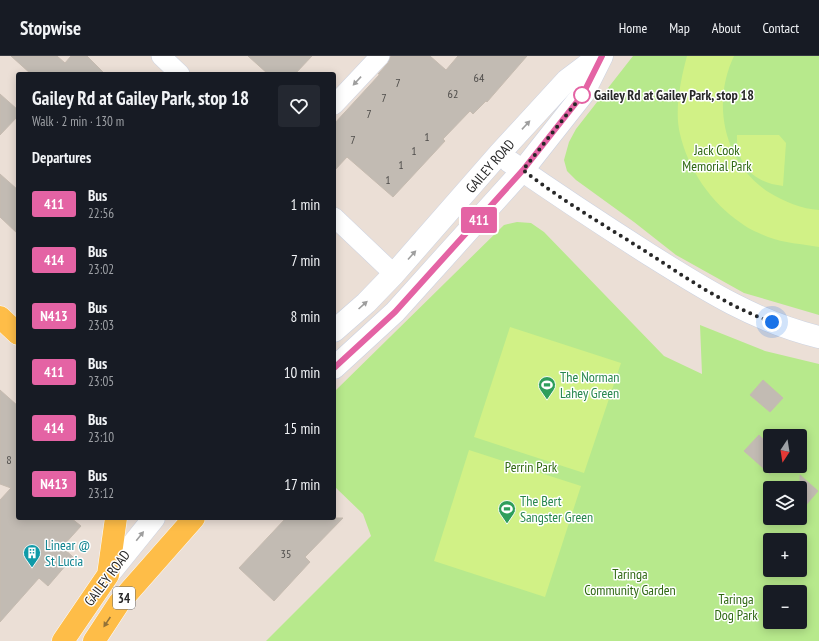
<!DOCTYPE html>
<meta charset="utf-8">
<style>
:root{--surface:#171b24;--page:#242831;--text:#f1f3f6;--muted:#9ea1a6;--line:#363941}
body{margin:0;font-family:"PT Sans Narrow",sans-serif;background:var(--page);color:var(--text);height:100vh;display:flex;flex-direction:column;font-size:15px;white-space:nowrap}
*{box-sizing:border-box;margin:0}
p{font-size:13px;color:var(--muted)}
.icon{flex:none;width:22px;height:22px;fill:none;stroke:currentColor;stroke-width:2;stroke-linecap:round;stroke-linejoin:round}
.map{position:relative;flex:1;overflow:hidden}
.sheet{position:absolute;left:16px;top:16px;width:320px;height:448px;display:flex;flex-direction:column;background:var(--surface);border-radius:4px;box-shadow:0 2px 10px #0003}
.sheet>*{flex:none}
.badge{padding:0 8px;border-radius:3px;font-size:14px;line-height:26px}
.needle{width:26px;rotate:192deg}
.buttons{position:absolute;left:763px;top:373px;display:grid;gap:8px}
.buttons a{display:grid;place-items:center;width:44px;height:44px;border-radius:4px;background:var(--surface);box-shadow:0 2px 10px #0003;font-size:20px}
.you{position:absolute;width:20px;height:20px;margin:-10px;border:3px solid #fff;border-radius:50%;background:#1a73e8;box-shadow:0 0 0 6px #1a73e833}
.map>.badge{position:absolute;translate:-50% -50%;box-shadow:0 0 0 2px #fff}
h2{padding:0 16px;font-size:15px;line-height:36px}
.round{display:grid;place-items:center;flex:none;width:42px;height:42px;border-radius:4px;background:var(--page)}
.summary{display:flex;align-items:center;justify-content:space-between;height:68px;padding:0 16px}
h1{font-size:19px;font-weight:800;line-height:30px}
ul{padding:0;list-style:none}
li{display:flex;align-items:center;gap:12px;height:56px;padding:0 16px}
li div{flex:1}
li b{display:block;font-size:15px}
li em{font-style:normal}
li .badge{min-width:44px;font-weight:700;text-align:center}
header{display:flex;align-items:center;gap:24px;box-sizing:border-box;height:56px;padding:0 20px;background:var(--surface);border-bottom:1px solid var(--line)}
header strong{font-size:19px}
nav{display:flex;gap:22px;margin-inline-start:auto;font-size:14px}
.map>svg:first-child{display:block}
.green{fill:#b7e98c;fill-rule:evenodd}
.pitch{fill:#d1f186}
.building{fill:#c2bbb3;stroke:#c6bbb0}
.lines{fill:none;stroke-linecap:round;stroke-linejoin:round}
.street-casing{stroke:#cbd2e2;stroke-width:20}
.secondary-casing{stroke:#cbd2e2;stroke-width:23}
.primary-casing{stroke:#fff;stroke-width:23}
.street{stroke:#fff;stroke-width:19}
.secondary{stroke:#fff;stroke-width:22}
.primary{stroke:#febd48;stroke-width:22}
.oneway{fill:#9e9e9e}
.oneway2{fill:#927238}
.line-casing{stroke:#fff;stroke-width:9}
.line{stroke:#e463a4;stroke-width:6}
.walk{stroke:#272727;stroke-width:4;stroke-dasharray:0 7.2}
.stop-dot{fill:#fff;stroke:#e463a4;stroke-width:2}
.labels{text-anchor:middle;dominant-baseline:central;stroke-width:3;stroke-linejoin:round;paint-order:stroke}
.number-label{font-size:12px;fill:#4e4c4a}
.shield{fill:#fff;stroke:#686868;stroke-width:1}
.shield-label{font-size:13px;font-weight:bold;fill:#272727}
.stop-label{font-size:14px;font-weight:bold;fill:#272727;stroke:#fff;text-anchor:start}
.park-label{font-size:14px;fill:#2f6812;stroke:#fff}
.street-label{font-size:14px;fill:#272727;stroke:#fff}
.leisure-label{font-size:14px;fill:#27864d;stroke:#fff;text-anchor:start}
.culture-label{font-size:14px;fill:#0d838f;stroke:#fff;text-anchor:start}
</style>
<header>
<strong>Stopwise</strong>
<nav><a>Home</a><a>Map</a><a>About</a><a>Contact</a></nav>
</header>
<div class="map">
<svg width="819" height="585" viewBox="0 0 819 585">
<rect width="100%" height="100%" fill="#ebdfd6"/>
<g class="green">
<path d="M633,0H819V259L744,237L676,199L634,166L576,124L567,115L564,104L569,86L576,73Z"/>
<path d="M517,166L531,167L544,176L664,300L702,318L700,269L765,295L819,308V585H266L371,480L363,458L334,430V336L504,169ZM770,380H800V410H770ZM770,432H800V462H770ZM770,484H800V514H770ZM770,536H800V566H770Z"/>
</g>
<g class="pitch">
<path d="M687,0H734C711,48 724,108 770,137C785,146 802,153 819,154V191C802,188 784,187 768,181C759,177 748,173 741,167C711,147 688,113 680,78C674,55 681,22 687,0Z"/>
<path d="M737,79H779L786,87L783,130C754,127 736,109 737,79Z"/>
<path d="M510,271L621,307L584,417L474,381Z"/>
<path d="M469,394L581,430L545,541L434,505Z"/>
</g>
<g class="building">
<path d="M11,0H57L65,7L71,0H87L105,18H31Z"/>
<path d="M248,0H312L295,18H268Z"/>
<path d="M391,0H430L446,14L458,0H527L487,46L486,45L473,58L470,55L443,83L445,85L393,141L347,101L334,115V68L380,18H378L388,7Z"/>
<path d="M0,38L18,54V60L0,79Z"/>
<path d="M0,118L18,134V178L0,161Z"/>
<path d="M763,324L783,342L770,356L750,339Z"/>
<path d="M0,334L18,350V462H71L81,470L62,491L73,501L48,530L39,522L0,566V444L11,432L0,428Z"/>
<path d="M759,379L770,390V418L744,395Z"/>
<path d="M800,419L818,435L800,456Z"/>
<path d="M286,462H343L305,501L310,506L274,545L239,512Z"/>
</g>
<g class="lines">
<defs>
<g id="street">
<path d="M161,0L180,18"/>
<path d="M334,49L380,0"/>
<path d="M334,161L394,218"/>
</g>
<g id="secondary">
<path d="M510,106C556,138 603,169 650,199C704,233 756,266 819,281"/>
<path d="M334,275L366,247L394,218L499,98L567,24L599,0"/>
<path d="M334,312L395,256L523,114L583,38L602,0"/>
<path d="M108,519L154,462"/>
</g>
<g id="primary">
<path d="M0,261L18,278"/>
<path d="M63,585L108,519L116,462"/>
<path d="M94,585L119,547L194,462"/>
</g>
</defs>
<use href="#street" class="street-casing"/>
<use href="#secondary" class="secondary-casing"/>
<use href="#primary" class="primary-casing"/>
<use href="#street" class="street"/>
<use href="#secondary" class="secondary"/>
<use href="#primary" class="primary"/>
</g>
<defs><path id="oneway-solid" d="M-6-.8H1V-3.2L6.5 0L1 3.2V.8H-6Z"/></defs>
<g class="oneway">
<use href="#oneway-solid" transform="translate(357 25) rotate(133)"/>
<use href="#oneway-solid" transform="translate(526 69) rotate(-47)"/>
<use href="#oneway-solid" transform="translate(412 199) rotate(-48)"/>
<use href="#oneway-solid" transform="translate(363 249) rotate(-42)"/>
<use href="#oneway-solid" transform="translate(140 480) rotate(-51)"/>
</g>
<use class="oneway2" href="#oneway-solid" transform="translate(107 566) rotate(124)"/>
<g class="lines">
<defs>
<path id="line" d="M334,312L395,256L523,114L583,38L602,0"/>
</defs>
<use href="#line" class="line-casing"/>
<use href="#line" class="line"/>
<path class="walk" d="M582,39L583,38L523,114C561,144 604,169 645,195C685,221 726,250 772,266"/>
</g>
<defs>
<symbol id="stadium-pin" viewBox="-11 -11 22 30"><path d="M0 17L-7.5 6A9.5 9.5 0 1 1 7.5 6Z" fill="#2e9e5b" stroke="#fff"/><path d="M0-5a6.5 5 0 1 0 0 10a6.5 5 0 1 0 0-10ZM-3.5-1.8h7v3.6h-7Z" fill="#fff"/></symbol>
<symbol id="building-pin" viewBox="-11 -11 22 30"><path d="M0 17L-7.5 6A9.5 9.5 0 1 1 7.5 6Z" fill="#0f9aa8" stroke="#fff"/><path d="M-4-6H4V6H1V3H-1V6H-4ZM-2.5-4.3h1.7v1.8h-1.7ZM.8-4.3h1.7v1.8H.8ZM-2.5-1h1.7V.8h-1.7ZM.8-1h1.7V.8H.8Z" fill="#fff"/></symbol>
</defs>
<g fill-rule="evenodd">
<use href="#stadium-pin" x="537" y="319" width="20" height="27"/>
<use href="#stadium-pin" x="497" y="443" width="20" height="27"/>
<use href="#building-pin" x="22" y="487" width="20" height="27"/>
</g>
<circle class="stop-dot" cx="582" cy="39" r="8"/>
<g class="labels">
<g class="number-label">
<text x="479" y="21">64</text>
<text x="398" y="26">7</text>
<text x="453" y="37">62</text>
<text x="384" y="41">7</text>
<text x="369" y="57">7</text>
<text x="427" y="80">1</text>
<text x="353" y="83">7</text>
<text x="414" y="94">1</text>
<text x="401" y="108">1</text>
<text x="388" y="123">1</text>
<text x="9" y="403">8</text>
<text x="286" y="497">35</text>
</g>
<rect class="shield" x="113" y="531" width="22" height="22" rx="3"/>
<g class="shield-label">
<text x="124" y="542">34</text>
</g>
<g class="stop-label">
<text x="594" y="39">Gailey Rd at Gailey Park, stop 18</text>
</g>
<g class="park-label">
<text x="717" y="94">Jack Cook<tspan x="717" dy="16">Memorial Park</tspan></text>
<text x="531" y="411">Perrin Park</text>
<text x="630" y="518">Taringa<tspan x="630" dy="16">Community Garden</tspan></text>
<text x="736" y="543">Taringa<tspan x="736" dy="16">Dog Park</tspan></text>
</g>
<g class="street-label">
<text transform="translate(490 110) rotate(-49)">GAILEY ROAD</text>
<text transform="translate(107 522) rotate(-53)">GAILEY ROAD</text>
</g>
<g class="leisure-label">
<text x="560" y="321">The Norman<tspan x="560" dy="16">Lahey Green</tspan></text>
<text x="520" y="445">The Bert<tspan x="520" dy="16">Sangster Green</tspan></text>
</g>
<g class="culture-label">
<text x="45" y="489">Linear @<tspan x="45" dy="16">St Lucia</tspan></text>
</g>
</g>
</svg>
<div class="buttons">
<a><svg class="needle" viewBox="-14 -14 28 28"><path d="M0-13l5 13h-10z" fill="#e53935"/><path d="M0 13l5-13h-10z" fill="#9ea1a6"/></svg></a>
<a><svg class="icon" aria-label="layers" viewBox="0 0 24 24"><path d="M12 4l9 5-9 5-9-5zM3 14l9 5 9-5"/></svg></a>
<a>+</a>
<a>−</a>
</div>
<div class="you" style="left:772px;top:266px"></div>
<b class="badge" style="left:479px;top:164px;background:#e463a4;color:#fff">411</b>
<section class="sheet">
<div class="summary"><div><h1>Gailey Rd at Gailey Park, stop 18</h1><p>Walk · 2 min · 130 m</p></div><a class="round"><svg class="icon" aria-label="heart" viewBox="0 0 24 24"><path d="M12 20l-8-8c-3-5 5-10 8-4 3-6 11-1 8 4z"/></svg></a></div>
<h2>Departures</h2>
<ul>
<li><span class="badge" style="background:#e463a4;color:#fff">411</span><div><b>Bus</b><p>22:56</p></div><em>1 min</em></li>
<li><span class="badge" style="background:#e463a4;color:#fff">414</span><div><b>Bus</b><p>23:02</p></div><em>7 min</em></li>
<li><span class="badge" style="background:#e463a4;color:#fff">N413</span><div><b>Bus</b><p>23:03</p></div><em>8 min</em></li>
<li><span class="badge" style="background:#e463a4;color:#fff">411</span><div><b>Bus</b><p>23:05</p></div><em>10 min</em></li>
<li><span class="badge" style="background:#e463a4;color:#fff">414</span><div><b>Bus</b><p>23:10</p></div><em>15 min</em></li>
<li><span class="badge" style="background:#e463a4;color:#fff">N413</span><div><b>Bus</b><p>23:12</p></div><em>17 min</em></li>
</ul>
</section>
</div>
